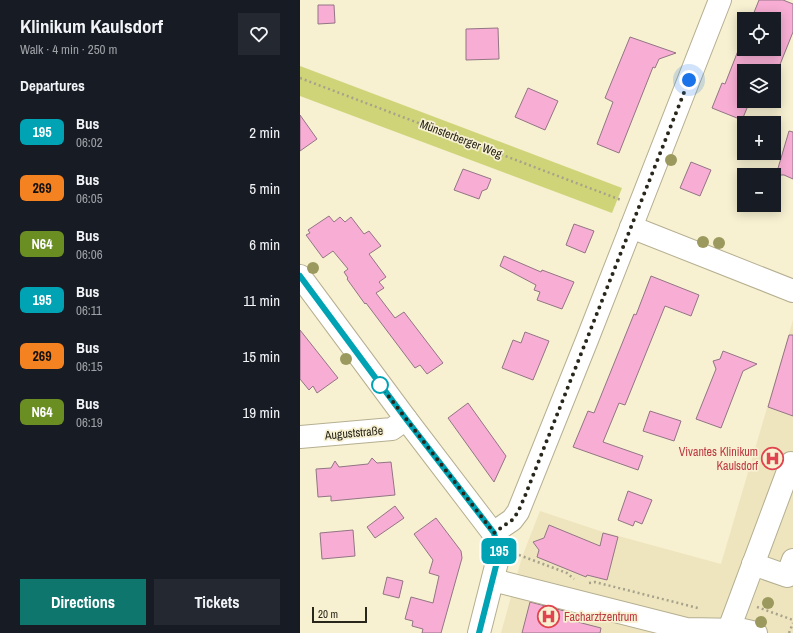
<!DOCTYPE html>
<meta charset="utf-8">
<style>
:root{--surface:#171b24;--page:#242831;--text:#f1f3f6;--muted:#9ea1a6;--accent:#0f766e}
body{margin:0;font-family:"Archivo Narrow",sans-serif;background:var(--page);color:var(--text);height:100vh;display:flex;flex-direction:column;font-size:15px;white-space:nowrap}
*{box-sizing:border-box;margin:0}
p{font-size:13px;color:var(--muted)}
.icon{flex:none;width:22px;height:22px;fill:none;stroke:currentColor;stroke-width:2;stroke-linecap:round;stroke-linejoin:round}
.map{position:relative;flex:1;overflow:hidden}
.details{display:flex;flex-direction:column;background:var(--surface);width:300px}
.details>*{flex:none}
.badge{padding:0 8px;border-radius:6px;font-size:14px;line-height:26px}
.controls{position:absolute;left:437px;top:12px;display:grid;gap:8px}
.controls a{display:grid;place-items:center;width:44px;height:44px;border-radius:0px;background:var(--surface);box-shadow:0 2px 10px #0003;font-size:20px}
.scale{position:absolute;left:12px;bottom:10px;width:55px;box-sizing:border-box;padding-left:4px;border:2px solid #29261b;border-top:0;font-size:11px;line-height:14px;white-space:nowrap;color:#29261b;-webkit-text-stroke:3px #f7f0d1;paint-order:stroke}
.you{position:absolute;width:20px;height:20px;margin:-10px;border:3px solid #fff;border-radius:50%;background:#1a73e8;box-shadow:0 0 0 6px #1a73e833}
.map>.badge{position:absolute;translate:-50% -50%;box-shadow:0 0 0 2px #fff}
h2{padding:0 20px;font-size:15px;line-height:36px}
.round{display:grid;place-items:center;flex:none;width:42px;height:42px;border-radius:0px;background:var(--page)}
.head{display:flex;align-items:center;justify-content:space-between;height:68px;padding:0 20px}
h1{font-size:19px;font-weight:700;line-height:30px}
.button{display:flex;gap:8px;margin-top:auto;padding:8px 20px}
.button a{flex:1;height:46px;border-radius:0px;background:var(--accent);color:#fff;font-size:16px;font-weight:700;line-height:46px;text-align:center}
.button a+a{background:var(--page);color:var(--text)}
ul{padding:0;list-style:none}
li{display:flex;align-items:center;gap:12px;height:56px;padding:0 20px}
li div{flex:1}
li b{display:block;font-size:15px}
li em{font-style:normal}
li .badge{min-width:44px;font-weight:700;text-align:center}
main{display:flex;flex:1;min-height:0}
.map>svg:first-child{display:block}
.built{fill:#eee5be}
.green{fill:#d0d479}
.building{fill:#f8aed4;stroke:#927584}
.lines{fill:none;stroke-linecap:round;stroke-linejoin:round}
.minor-casing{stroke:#b5af91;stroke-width:24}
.path{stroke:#a7a28b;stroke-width:2.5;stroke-dasharray:2 3;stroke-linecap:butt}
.minor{stroke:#fff;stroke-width:22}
.tree{fill:#9c995f}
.line-casing{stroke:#fff;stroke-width:9}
.line{stroke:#00a3b4;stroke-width:6}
.walk{stroke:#29261b;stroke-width:4;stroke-dasharray:0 7.2}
.stop-dot{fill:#fff;stroke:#00a3b4;stroke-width:2}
.labels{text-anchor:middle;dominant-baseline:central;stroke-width:3.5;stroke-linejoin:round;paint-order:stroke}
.street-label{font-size:12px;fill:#29261b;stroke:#f7f0d1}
.health-label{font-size:12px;fill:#be3a42;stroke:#f7f0d1;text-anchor:end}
</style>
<main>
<section class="details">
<div class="head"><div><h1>Klinikum Kaulsdorf</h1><p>Walk · 4 min · 250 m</p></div><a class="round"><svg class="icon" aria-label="heart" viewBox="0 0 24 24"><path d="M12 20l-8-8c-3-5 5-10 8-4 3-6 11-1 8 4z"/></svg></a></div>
<h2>Departures</h2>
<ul>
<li><span class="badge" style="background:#00a3b4;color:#fff">195</span><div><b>Bus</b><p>06:02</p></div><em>2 min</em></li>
<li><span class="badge" style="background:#f58220;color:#111">269</span><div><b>Bus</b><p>06:05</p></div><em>5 min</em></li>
<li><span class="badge" style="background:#6b8e23;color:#fff">N64</span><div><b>Bus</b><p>06:06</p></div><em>6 min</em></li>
<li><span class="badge" style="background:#00a3b4;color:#fff">195</span><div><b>Bus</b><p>06:11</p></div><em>11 min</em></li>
<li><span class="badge" style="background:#f58220;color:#111">269</span><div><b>Bus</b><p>06:15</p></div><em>15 min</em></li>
<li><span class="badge" style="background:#6b8e23;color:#fff">N64</span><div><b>Bus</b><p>06:19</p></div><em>19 min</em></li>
</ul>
<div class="button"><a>Directions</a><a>Tickets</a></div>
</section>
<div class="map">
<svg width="493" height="633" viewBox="0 0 493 633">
<rect width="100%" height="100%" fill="#f7f0d1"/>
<path class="built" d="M493,320V633H201L222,557L240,511L300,531L421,564Z"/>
<path class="green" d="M0,66L322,188L312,213L0,96Z"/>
<g class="building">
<path d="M459,0H483L493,4V32L475,77L474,71H444V101H450L442,120L412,108L422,83L425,84L443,38L444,49H474V19H463L453,15Z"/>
<path d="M18,5H34L35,23L18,24Z"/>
<path d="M198,28L199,59L166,60V29Z"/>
<path d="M330,37L376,53L359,59L355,68L353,67L319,153L297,144L313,102L305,98Z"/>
<path d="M228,88L258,101L245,130L215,117Z"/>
<path d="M0,115L17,139L0,151Z"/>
<path d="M489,131L493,132V179L484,175H476Z"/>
<path d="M391,162L411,170L400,196L380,188Z"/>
<path d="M163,169L191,179L187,189L182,191L179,199L154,190Z"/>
<path d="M29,216L34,222L40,217L45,222L51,217L64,234L69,231L81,246L69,254L86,277L79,282L84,288L76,293L95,318L104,312L143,363L127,374L120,365L115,368L66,303L65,304L47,279L48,278L44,272L48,269L33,251L23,258L6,235L10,233L8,230Z"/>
<path d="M274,224L294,231L285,253L266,245Z"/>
<path d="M204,256L241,272L242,270L274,282L262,309L237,300L240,292L234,290L236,285L200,266Z"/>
<path d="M351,276L399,295L391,316L365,306L325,405L319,403L303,442L343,456L338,470L273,447L288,411L294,413L334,314L336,315Z"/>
<path d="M0,330L38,378L17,393L13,386L9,390L0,379Z"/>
<path d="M225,332L249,341L233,380L202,368L213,340L221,343Z"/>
<path d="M489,335H493V416L468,407Z"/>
<path d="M423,351L457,364L443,371L421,428L396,419L416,369L413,361L420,359Z"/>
<path d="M168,403L206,456L194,482L148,418Z"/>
<path d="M350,411L381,421L374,441L343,431Z"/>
<path d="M72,458L77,463L91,462L95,495L31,501V496L18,497L16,469L31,468L35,461L39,467L68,464Z"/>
<path d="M328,491L352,500L342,524L335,521L333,526L318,520Z"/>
<path d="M95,506L104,518L75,538L67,527Z"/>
<path d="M136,518L161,551L162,558L141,633H122L123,629L112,626L113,621L105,619L111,597L133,603L139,576L129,573L133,560L114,534Z"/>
<path d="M249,525L300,546L303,533L318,537L307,580L287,575L286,577L237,557L239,550L233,542L244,538Z"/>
<path d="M53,530L55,556L22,559L20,533Z"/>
<path d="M87,577L103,581L99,598L83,594Z"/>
<path d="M230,602L272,613L270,620L301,628L300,633H222Z"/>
</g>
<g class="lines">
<defs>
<g id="minor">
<path d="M331,227L493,291"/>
<path d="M0,276L106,419L193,533L199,554L179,633"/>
<path d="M0,437L92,429L106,419"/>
<path d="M193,533L212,520L218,512L287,340L420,0"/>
<path d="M453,564L487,576L493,560"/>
<path d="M193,580L386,629L443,630L456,633"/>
<path d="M429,629L491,463L493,464"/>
</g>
</defs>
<use href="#minor" class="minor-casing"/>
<g class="path">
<path d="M0,78L321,200"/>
<path d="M219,555L267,573L274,579"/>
<path d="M289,583L295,582L398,608"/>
<path d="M457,607L493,620"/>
<path d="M489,633L493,623"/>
</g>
<use href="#minor" class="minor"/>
</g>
<g class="tree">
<circle cx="371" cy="160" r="6"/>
<circle cx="403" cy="242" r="6"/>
<circle cx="419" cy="243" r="6"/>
<circle cx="13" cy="268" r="6"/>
<circle cx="46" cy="359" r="6"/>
<circle cx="468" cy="603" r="6"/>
<circle cx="461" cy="622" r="6"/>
</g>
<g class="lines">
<defs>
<path id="line" d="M0,276L106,419L194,533L199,554L179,633"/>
</defs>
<use href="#line" class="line-casing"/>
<use href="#line" class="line"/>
<path class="walk" d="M80,385L194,533L212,520L218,512L225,496L389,80"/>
</g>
<defs>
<symbol id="hospital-ring" viewBox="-11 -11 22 22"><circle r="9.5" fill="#f7f0d1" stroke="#e0444e" stroke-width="1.5"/><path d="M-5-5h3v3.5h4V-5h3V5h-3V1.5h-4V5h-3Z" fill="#e0444e"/></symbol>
</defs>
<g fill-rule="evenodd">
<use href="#hospital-ring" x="460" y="446" width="25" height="25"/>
<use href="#hospital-ring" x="236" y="604" width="25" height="25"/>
</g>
<circle class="stop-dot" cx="80" cy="385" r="8"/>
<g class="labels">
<g class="street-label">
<text transform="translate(161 139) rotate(21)">Münsterberger Weg</text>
<text transform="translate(54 433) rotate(-5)">Auguststraße</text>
</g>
<g class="health-label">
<text x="458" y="452">Vivantes Klinikum<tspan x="458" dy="14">Kaulsdorf</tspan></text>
<text x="264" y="617" text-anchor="start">Facharztzentrum</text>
</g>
</g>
</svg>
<div class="controls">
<a><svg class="icon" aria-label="locate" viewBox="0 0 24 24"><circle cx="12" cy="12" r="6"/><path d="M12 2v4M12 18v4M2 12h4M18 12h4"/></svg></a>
<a><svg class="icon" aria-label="layers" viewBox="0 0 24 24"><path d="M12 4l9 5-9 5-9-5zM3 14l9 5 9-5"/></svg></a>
<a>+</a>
<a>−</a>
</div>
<div class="scale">20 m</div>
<div class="you" style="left:389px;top:80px"></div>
<b class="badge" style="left:199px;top:551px;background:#00a3b4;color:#fff">195</b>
</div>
</main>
